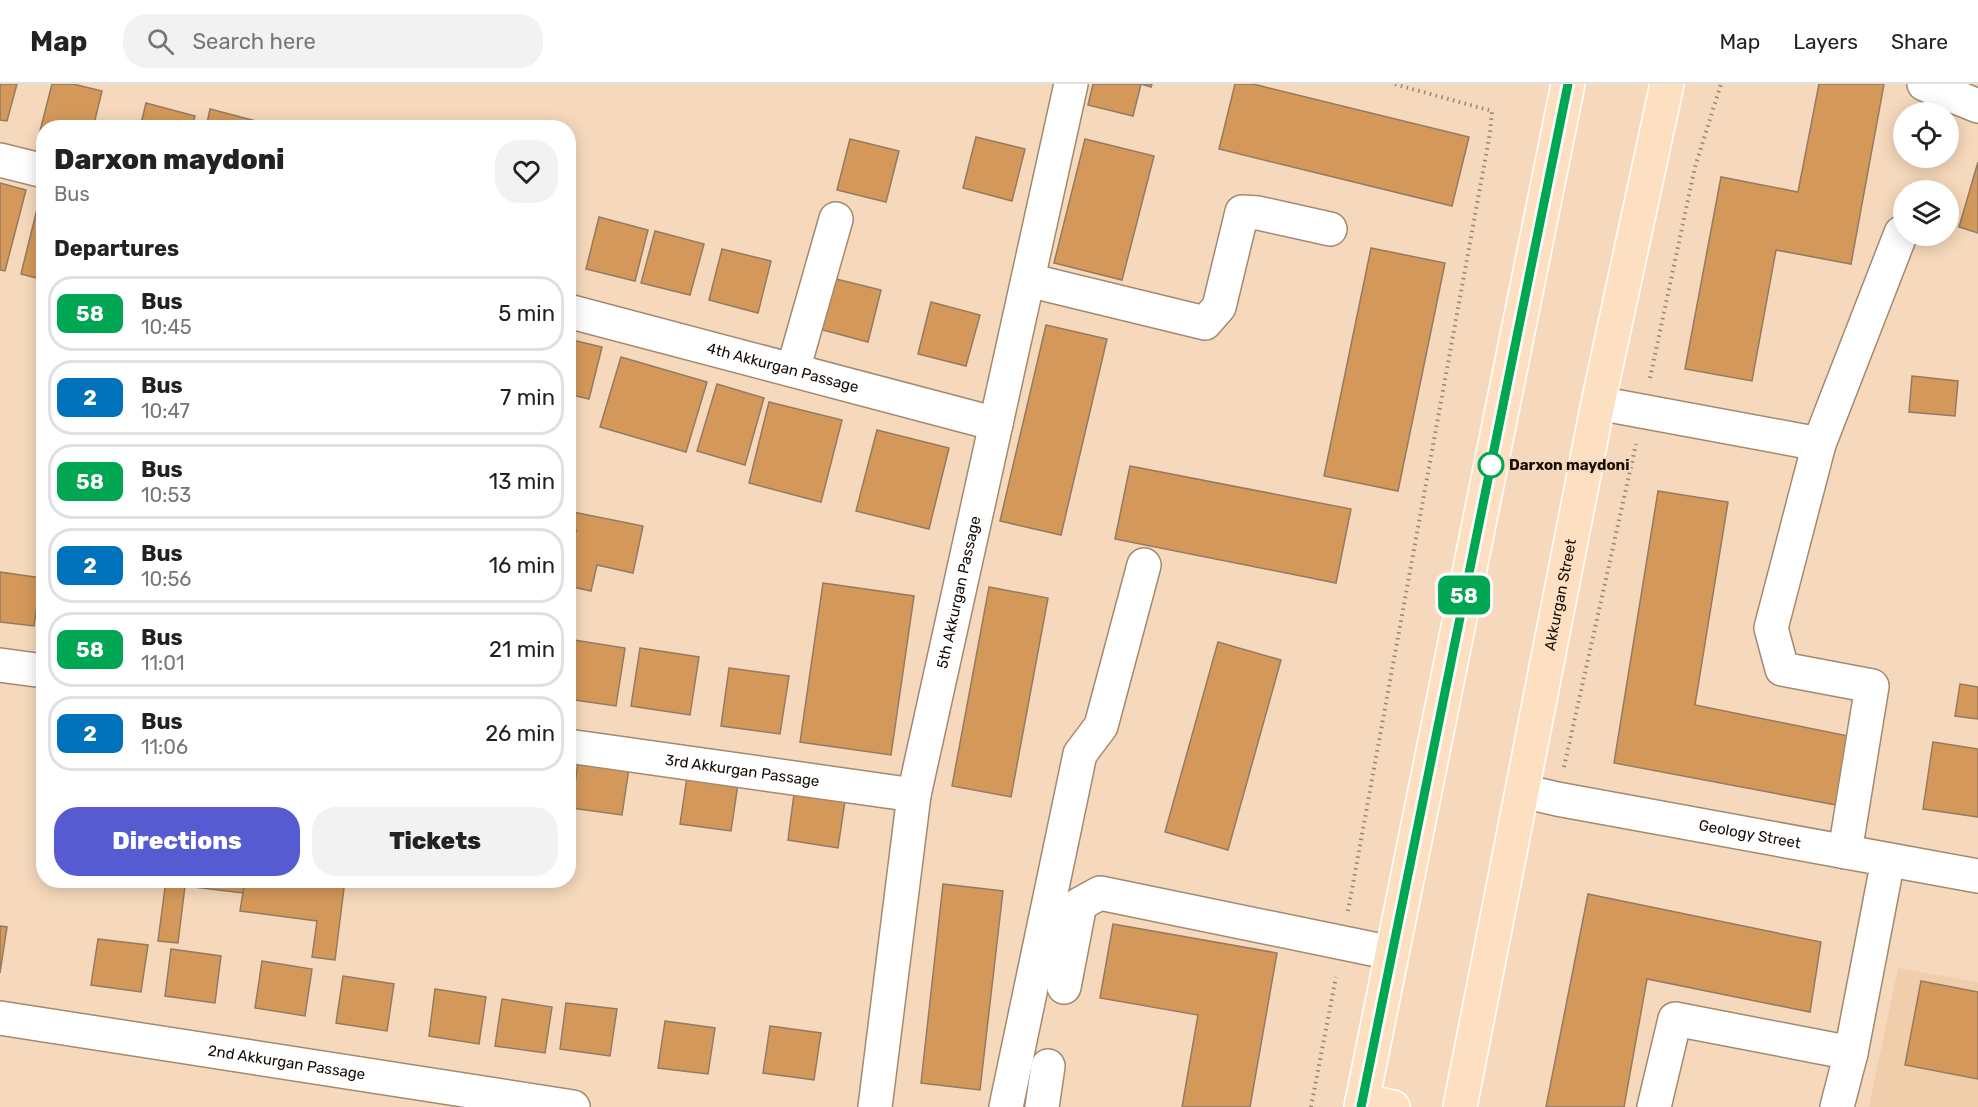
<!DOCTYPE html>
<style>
:root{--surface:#fff;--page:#f2f2f2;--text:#222;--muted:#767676;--line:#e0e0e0;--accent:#575bd2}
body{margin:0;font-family:Rubik,sans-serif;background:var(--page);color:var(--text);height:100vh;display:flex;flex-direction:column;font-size:22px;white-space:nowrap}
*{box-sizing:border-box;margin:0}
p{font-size:20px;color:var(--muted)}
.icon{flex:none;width:33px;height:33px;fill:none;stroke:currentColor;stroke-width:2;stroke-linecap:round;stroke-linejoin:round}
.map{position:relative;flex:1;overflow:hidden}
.sheet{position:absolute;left:36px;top:36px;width:540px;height:768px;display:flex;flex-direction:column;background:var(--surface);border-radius:24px;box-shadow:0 3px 15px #0003}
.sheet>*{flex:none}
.badge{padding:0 12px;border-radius:9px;font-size:21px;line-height:39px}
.tools{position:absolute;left:1893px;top:18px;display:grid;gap:12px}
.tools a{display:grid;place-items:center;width:66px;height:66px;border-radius:50%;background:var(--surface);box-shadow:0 3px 15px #0003;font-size:30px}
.map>.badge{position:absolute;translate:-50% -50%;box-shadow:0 0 0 3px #fff}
h2{padding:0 18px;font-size:22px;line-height:54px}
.round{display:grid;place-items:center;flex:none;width:63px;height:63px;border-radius:24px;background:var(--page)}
.overview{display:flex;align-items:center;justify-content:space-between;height:102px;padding:0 18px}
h1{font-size:28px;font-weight:800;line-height:45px}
.action{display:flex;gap:12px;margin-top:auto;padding:12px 18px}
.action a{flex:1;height:69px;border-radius:24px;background:var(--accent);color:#fff;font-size:24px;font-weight:800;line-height:69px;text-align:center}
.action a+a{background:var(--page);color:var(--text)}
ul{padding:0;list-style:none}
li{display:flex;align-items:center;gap:18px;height:75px;margin:0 12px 9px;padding:0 6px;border:3px solid var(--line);border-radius:24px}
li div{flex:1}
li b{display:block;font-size:22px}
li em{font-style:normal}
li .badge{min-width:66px;font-weight:700;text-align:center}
header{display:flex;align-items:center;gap:36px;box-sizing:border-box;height:84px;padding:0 30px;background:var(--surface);border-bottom:2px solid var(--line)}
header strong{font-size:28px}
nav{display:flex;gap:33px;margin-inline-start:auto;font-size:21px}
.search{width:420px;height:54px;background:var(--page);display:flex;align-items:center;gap:15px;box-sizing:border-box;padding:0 21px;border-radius:24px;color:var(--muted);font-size:22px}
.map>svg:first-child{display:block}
.built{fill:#f0cdab}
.building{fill:#d4995a;stroke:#947a60;stroke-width:1.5}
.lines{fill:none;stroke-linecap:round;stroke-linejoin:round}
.minor-casing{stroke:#a4896e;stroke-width:36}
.major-casing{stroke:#fff;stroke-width:36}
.path{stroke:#998470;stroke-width:4;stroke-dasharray:1.5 4.5;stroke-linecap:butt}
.minor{stroke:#fff;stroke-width:33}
.major{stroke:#fde0c2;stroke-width:33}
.line-casing{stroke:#fff;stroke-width:14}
.line{stroke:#00a651;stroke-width:9}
.stop-dot{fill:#fff;stroke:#00a651;stroke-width:3}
.labels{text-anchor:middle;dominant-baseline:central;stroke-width:4.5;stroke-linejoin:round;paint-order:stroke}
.street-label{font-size:15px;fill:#160d04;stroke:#f6d9bc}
.stop-label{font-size:15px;font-weight:bold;fill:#160d04;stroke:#f6d9bc;text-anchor:start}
</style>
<header>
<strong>Map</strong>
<div class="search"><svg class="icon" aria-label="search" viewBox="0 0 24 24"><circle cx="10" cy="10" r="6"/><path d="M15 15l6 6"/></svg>Search here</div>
<nav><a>Map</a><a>Layers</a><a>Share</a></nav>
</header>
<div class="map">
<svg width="1978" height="1023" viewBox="0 0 1978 1023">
<rect width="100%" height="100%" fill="#f6d9bc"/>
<path class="built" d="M1898,884L1978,898V1023H1869Z"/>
<g class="building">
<path d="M0,0H17L7,37L0,36Z"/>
<path d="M52,0H73L102,7L93,44H44V47H40Z"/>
<path d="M1093,0H1152L1151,3L1141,0L1133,32L1088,21Z"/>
<path d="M1235,0H1253L1469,53L1452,122L1219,65Z"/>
<path d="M1819,0H1884L1851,180L1776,166L1752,297L1685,285L1721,93L1798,108Z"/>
<path d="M146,19L195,32L192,44H140Z"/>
<path d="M210,25L283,44H206Z"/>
<path d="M976,53L1025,65L1012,117L963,104Z"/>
<path d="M850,55L899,67L886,118L837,106Z"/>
<path d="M1085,55L1154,72L1122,196L1054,179Z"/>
<path d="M1978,78V149L1959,143Z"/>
<path d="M0,99L26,106L5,187L0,186Z"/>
<path d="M41,109H44V196L21,190Z"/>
<path d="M599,133L648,146L635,197L586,185Z"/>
<path d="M655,147L704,160L690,211L641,199Z"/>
<path d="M1371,164L1445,179L1398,407L1324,392Z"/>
<path d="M722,165L771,177L758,229L709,216Z"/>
<path d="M832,194L881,206L868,258L819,245Z"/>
<path d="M931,218L980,231L966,282L918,270Z"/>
<path d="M1046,241L1107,255L1061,451L1000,437Z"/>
<path d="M568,255L602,263L589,315L568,310Z"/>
<path d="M621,273L707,298L686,368L600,343Z"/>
<path d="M1912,292L1958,297L1955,332L1909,328Z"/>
<path d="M717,300L764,314L745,381L697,367Z"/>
<path d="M769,318L842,336L821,418L749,399Z"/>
<path d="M877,346L949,364L929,445L856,427Z"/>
<path d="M1130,382L1351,425L1336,499L1115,455Z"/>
<path d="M1658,407L1728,418L1695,621L1858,654L1847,723L1614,679Z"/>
<path d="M568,427L643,442L633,489L597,481L591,507L568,502V482L576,446L568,444Z"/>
<path d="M568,444L576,446L568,482Z"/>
<path d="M0,488L41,494L34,542L0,538Z"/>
<path d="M823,499L914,512L891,671L800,658Z"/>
<path d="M989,503L1048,514L1011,713L952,702Z"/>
<path d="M568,555L625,564L616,622L568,615Z"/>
<path d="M1218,558L1281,576L1228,766L1165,748Z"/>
<path d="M640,564L699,573L690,631L631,622Z"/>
<path d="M729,584L789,592L780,650L721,642Z"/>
<path d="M1960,600L1978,603V635L1955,632Z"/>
<path d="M44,606V649L37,648Z"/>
<path d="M1933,658L1978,665V733L1923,725Z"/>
<path d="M578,677L629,684L622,731L572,724Z"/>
<path d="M687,693L738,700L731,747L680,740Z"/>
<path d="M794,710L845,717L838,764L788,756Z"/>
<path d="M116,796H141L140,801Z"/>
<path d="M166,796H245L243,809L185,802L178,859L158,857Z"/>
<path d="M245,796H345L335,876L312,873L317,837L240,827Z"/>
<path d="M943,800L1003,807L980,1006L921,999Z"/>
<path d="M1588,810L1821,858L1810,928L1647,895L1624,1023H1546Z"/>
<path d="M1113,840L1277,869L1250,1023H1182L1198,931L1100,914Z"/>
<path d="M0,842L7,843L0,889Z"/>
<path d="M98,855L148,861L141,908L91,901Z"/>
<path d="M171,865L221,872L215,919L165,912Z"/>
<path d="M262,877L312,885L305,932L255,924Z"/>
<path d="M343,892L394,900L387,947L336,939Z"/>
<path d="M1921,897L1978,908V995L1905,981Z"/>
<path d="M435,905L486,913L479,960L429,952Z"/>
<path d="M502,915L552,923L545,969L495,962Z"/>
<path d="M566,919L617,925L610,972L560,965Z"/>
<path d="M665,937L715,944L708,990L658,984Z"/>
<path d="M770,942L821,949L814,996L763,989Z"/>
</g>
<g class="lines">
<defs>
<g id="minor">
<path d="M1924,0L1978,22"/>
<path d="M0,76L44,87"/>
<path d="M1028,196L1205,239L1219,223L1242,128L1258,129L1330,145"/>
<path id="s1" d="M568,227L996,340"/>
<path d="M793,286L836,135"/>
<path d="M1598,319L1819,360L1771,544L1782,585L1872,602L1845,768"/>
<path d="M1819,360L1901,149"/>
<path d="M0,581L44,587"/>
<path id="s2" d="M568,662L914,711"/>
<path id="s3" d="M1523,707L1557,715L1978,792"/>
<path d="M1064,903L1080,820L1100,809L1392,869"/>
<path id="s4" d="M0,934L573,1023"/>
<path id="s5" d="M875,1023L914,711L1071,0"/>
<path d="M1006,1023L1080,670L1101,642L1144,481"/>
<path d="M1042,1023L1048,982"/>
<path d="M1654,1023L1675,935L1851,969"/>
<path d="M1837,1023L1851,969L1888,776"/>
</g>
<g id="major">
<path d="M1362,1017L1393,1023"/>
<path d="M1361,1023L1568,0"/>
<path id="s6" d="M1460,1023L1598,319L1667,0"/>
</g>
</defs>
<use href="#minor" class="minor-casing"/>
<use href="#major" class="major-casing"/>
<g class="path">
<path d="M1650,294L1695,83L1721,0"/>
<path d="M1564,683L1636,360"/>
<path d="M1348,827L1490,49L1492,27L1394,0"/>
<path d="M1311,1023L1336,893"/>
</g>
<use href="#minor" class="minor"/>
<use href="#major" class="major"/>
</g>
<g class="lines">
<defs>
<path id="line" d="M1361,1023L1568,0"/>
</defs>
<use href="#line" class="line-casing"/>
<use href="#line" class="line"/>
</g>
<circle class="stop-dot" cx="1491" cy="381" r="12"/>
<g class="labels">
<g class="street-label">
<text stroke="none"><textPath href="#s1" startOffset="222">4th Akkurgan Passage</textPath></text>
<text stroke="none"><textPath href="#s5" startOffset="522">5th Akkurgan Passage</textPath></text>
<text stroke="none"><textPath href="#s6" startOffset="522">Akkurgan Street</textPath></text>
<text stroke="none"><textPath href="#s2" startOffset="176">3rd Akkurgan Passage</textPath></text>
<text stroke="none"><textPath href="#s3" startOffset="231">Geology Street</textPath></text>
<text stroke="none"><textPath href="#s4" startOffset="290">2nd Akkurgan Passage</textPath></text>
</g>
<g class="stop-label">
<text x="1509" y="381">Darxon maydoni</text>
</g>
</g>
</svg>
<div class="tools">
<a><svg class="icon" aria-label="locate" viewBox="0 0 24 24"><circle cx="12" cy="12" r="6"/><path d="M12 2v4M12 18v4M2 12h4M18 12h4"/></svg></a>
<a><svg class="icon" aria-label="layers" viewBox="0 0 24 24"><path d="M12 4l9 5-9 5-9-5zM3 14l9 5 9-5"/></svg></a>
</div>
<b class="badge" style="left:1464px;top:511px;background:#00a651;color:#fff">58</b>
<section class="sheet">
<div class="overview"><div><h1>Darxon maydoni</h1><p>Bus</p></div><a class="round"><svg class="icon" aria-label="heart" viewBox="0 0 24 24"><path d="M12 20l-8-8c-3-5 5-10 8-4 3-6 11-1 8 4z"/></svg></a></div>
<h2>Departures</h2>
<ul>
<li><span class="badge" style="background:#00a651;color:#fff">58</span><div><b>Bus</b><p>10:45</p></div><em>5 min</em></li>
<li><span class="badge" style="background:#0072bc;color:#fff">2</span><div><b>Bus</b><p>10:47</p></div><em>7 min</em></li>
<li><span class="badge" style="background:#00a651;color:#fff">58</span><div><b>Bus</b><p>10:53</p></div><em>13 min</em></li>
<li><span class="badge" style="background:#0072bc;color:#fff">2</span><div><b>Bus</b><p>10:56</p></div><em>16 min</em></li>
<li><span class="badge" style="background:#00a651;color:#fff">58</span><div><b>Bus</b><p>11:01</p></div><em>21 min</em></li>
<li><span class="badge" style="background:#0072bc;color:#fff">2</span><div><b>Bus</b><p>11:06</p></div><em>26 min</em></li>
</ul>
<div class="action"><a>Directions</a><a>Tickets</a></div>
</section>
</div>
